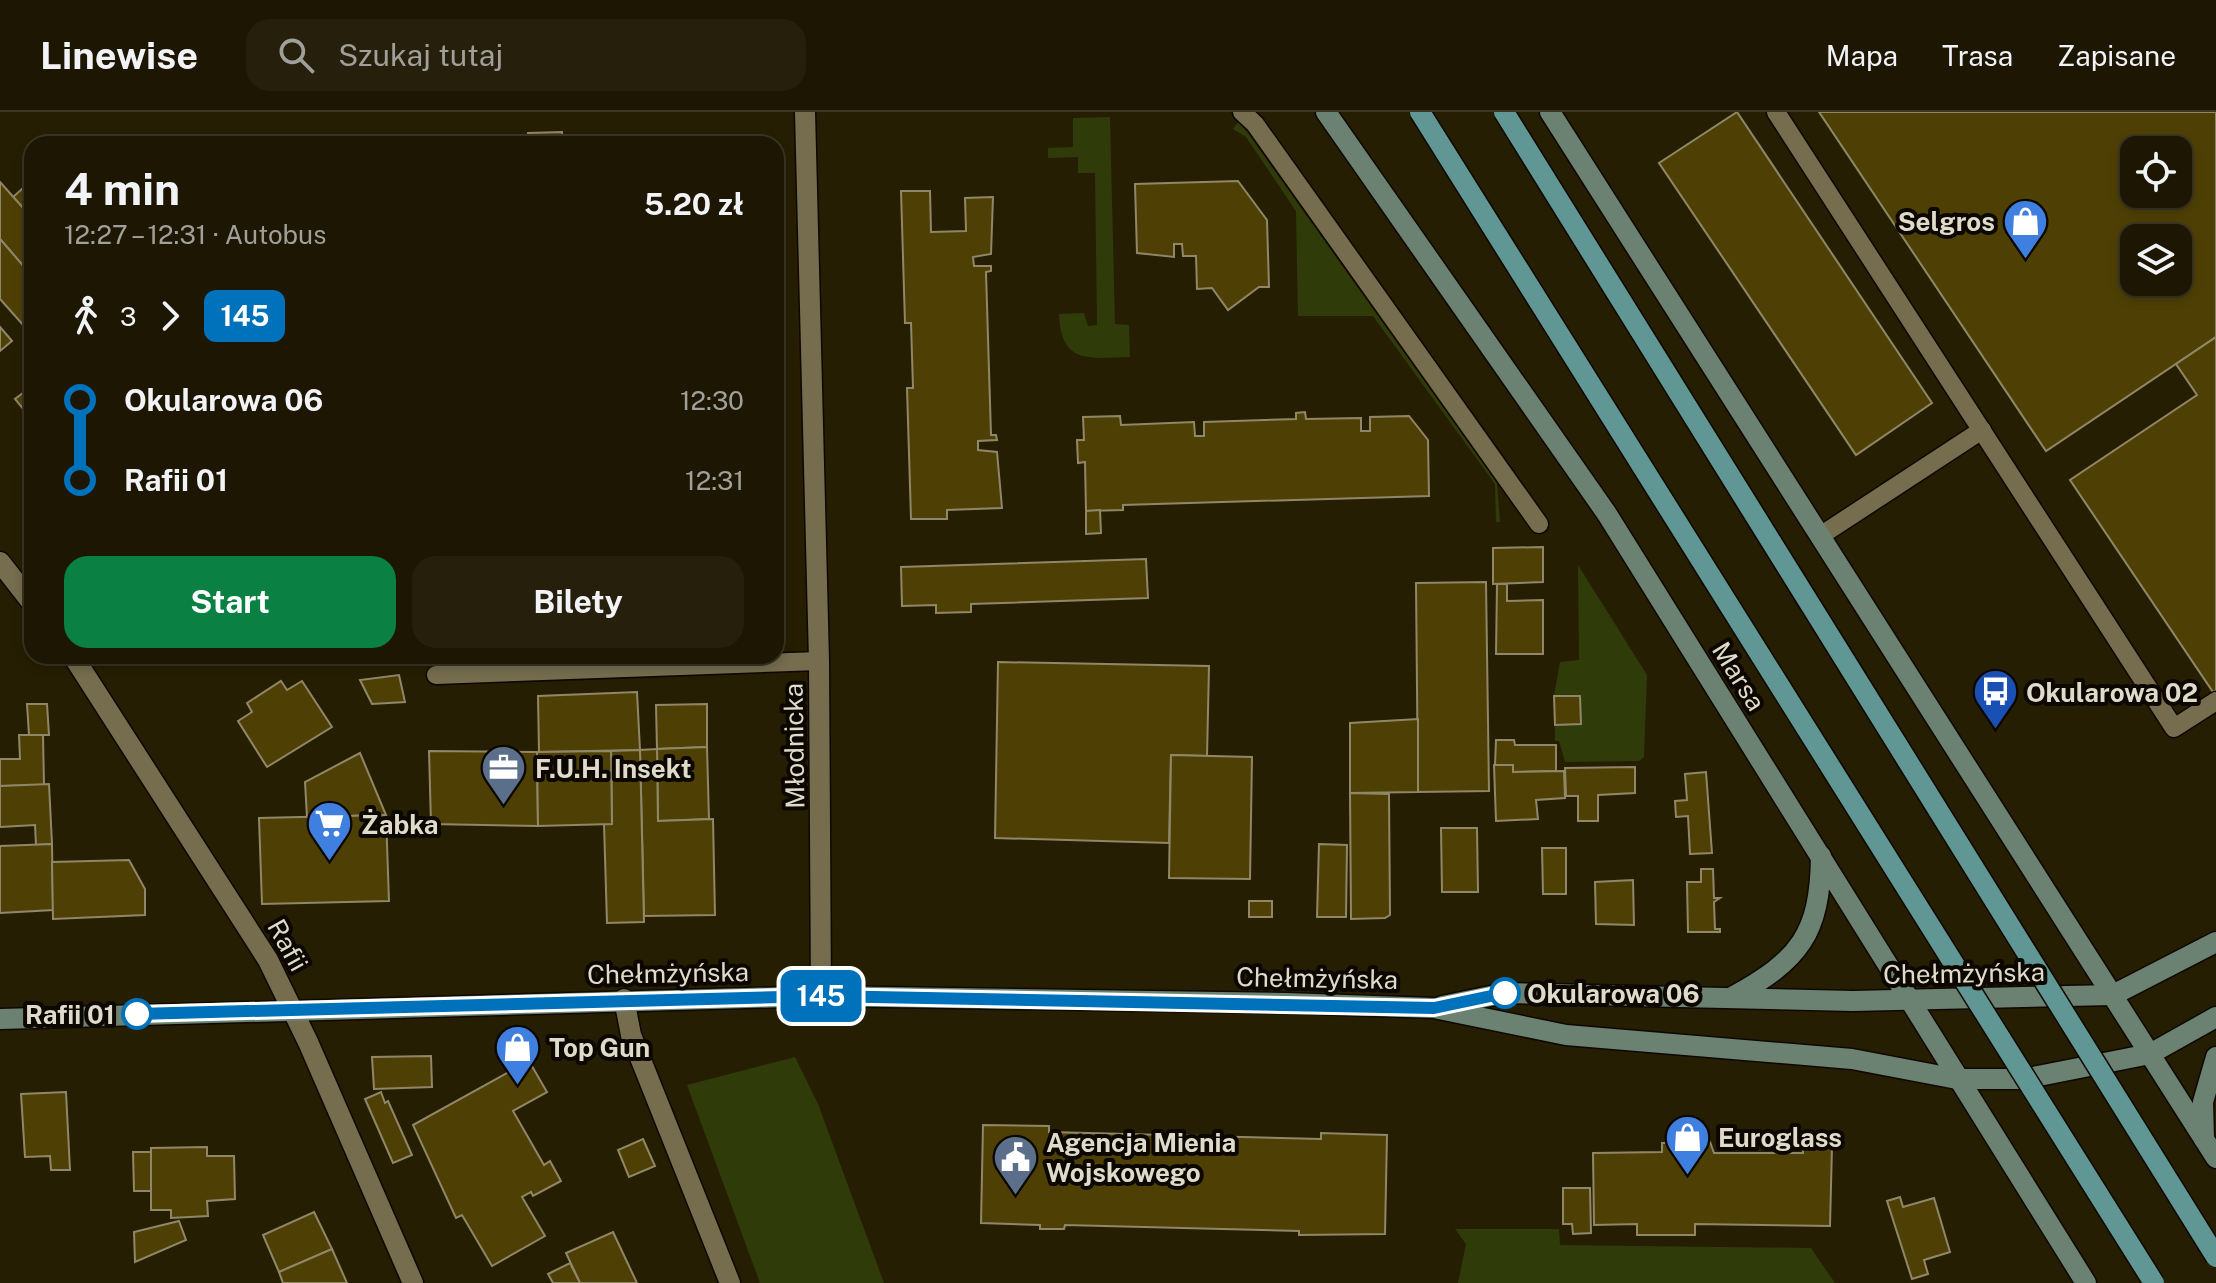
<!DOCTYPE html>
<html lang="pl">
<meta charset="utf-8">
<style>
:root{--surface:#1c1602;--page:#251f0c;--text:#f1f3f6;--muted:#a09f99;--line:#3a3524;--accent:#0b8043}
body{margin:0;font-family:"Public Sans",sans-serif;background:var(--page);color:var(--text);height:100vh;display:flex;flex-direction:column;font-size:30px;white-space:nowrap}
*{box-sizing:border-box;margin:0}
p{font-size:26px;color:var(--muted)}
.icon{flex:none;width:44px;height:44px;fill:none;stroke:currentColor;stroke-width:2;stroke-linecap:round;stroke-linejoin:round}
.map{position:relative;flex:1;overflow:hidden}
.details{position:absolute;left:24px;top:24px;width:760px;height:528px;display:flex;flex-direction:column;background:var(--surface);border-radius:24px;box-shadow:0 4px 12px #0003,0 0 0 2px var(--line)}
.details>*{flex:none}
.badge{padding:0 16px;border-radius:12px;font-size:28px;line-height:52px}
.buttons{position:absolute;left:2120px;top:24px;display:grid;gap:16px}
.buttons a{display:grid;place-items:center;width:72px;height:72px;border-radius:16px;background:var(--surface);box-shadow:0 4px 12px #0003,0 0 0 2px var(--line);font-size:40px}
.map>.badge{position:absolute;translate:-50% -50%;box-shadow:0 0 0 4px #fff}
.legs{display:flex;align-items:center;gap:12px;height:88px;padding:0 40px;font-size:26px}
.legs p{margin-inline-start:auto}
.head{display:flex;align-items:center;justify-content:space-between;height:136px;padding:0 40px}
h1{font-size:44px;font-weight:700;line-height:60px}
.action{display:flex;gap:16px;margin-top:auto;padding:16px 40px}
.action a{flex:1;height:92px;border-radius:24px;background:var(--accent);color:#fff;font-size:32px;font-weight:700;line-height:92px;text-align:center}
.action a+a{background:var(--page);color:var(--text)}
ul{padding:0 40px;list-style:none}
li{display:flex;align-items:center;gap:28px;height:80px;font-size:30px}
li i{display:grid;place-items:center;width:12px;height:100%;margin:0 10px;background:currentColor}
li i::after{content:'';width:20px;height:20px;margin:-10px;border:6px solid;border-radius:50%;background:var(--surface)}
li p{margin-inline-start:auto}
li:first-child i{background:linear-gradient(#0000 50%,currentColor 0)}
li:last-child i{background:linear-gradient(currentColor 50%,#0000 0)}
header{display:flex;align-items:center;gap:48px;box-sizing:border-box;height:112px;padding:0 40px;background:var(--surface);border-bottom:2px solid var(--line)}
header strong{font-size:38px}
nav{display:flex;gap:44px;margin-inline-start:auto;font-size:28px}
.search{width:560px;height:72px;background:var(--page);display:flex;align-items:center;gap:20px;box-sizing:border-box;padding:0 28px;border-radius:24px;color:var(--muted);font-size:30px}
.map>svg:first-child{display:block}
.green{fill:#303b0a}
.building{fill:#4e4005;stroke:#908768;stroke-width:2;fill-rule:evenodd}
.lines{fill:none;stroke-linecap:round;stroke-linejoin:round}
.lane-casing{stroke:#0f0800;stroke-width:21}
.street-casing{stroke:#0f0800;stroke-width:23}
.secondary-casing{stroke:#0f0800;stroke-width:23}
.lane{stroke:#766d4f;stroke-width:18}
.street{stroke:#766d4f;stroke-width:20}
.secondary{stroke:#6b8171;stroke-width:20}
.primary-bridge-casing{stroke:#0f0800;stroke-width:23;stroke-linecap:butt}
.primary-bridge{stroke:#609693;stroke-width:20}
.line-1-casing{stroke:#fff;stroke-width:18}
.line-1{stroke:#0072bc;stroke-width:12}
.stop-1-dot{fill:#fff;stroke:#0072bc;stroke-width:4}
.labels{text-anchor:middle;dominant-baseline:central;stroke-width:8;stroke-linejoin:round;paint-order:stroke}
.poi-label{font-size:26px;font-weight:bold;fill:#dfdbca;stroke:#0c0801;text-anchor:start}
.street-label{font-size:26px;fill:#dfdbca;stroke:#0c0801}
.stop-label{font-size:26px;font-weight:bold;fill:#dfdbca;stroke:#0c0801;text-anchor:start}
</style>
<header>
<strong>Linewise</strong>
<div class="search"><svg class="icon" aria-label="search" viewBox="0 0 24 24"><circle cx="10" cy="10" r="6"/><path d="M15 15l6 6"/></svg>Szukaj tutaj</div>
<nav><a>Mapa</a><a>Trasa</a><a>Zapisane</a></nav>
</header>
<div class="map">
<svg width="2216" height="1171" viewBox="0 0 2216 1171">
<rect width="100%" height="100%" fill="#261e02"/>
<g class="green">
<path d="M1110,5L1115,212L1129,213L1130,245C1089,246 1061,253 1059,202L1084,201L1088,214L1097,213L1095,61H1078V45L1048,46V36L1073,35V6Z"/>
<path d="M1239,9L1497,371L1500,410H1496L1495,372L1373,204H1298L1296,99L1246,25L1233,17Z"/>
<path d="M1578,453L1647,563L1644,645L1639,649L1565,650L1559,629H1555L1554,584L1560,550L1579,548Z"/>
<path d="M795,945L818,992L884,1171H760L687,973Z"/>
<path d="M1455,1117H1559L1560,1133L1811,1136L1835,1171H1458L1466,1132Z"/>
</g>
<g class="building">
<path d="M1737,0L1932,291L1856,343L1659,51Z"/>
<path d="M1819,0H2216V225L2046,339ZM2134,38H2178V82H2134ZM2134,126H2178V170H2134Z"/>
<path d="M562,20V32H528V21Z"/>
<path d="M698,23V32H624V25Z"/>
<path d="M354,27L357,32H301V28Z"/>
<rect x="113" y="29" width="24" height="3"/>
<path d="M32,68V106L13,85Z"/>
<path d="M1238,69L1267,108L1269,175H1259L1228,198L1212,176L1197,177L1196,144H1183L1182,132H1174V145L1137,141L1135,72Z"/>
<path d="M0,70L32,106V164L0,127Z"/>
<path d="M901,79H930L931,120L966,119L965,86L993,85L991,142L973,145L974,154H991V159L986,160L991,323H996L997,328L978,329V338L997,340L1002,396L947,398V407H911L907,276H913L911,211H905Z"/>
<path d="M0,127L32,164V223L0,187Z"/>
<path d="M0,215L12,229L0,239Z"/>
<path d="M2216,225V578L2213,580L2070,368L2197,283L2176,252Z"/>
<path d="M32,274V308L15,287Z"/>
<path d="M1305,300L1306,307L1361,306V319H1370V305L1409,304L1428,328L1429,384L1123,393V398L1086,399L1085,350L1078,351L1077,328H1084L1083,305L1120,304L1121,313L1194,310L1195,324H1204V310L1296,307V301Z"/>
<path d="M1100,398L1101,421L1086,422V399Z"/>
<path d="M1543,435V470L1493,472V436Z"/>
<path d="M1146,447L1148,486L971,492V500L936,501V493L902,494L901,455Z"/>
<path d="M1486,470L1489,679L1418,680L1416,471Z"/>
<path d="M1497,472H1507V489L1543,488V542H1496Z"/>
<path d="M998,550L1209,554L1207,644L1171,643L1169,731L995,726Z"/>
<path d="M399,563L405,590L372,592L360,568Z"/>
<path d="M281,569L287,578L302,569L332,615L267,655L238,609L252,600L247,591Z"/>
<path d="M637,580L640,638L539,640L538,584Z"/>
<path d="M1554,584H1580L1581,612L1555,613Z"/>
<path d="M27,592H47L49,623H29Z"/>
<path d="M707,592V635L657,637L656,593Z"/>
<path d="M1418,607V680L1350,681V611Z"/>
<path d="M19,623H43L44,673L0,674V647H20Z"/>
<path d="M1496,628H1514L1515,633H1556V659L1513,660V653H1495Z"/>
<path d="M707,635L709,707L658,709L657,637Z"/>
<path d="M657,637L658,709L713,707L715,803L644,804L640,638Z"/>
<path d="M640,638L644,810L607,811L604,712H612L611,639Z"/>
<path d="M429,639L537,640L538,714L431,712Z"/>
<path d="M611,639L612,712L538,714L537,640Z"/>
<path d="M360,641L386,703L307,705L305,670Z"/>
<path d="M1171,643L1252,645L1250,767L1169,766Z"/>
<path d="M1494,653H1513V660L1564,659L1565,686L1536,688L1538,707L1496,709Z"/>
<path d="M1635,655V681L1598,683V709H1578V684H1566L1565,656Z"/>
<path d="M1706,660L1712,741L1690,742L1688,704L1676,705L1675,689L1687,688L1685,662Z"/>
<path d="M49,672L52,732L36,733L35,713L0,715V674Z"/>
<path d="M1350,681L1389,682L1390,803L1385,806L1351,807Z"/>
<path d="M386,703L389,789L262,792L259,706Z"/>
<path d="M1441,716H1477L1478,780H1442Z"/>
<path d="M52,732L53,798L0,801V734Z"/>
<path d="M1319,732L1347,733L1346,805H1317Z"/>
<path d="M1542,736H1566V782H1543Z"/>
<path d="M129,748L145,777V803L53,807L52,750Z"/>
<path d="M1701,757H1713L1714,786H1720L1714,790L1715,817H1720V820H1688L1687,770H1701Z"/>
<path d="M1633,768L1634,813L1596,812L1595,770Z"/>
<rect x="1249" y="789" width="23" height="16"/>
<path d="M431,944L432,975L374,977L372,945Z"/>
<path d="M529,949L547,980L513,999L544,1053L550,1049L561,1069L533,1084L531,1080L522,1085L545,1124L492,1154L462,1103L456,1106L413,1013Z"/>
<path d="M66,980L70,1058H51L50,1044L25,1045L21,982Z"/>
<path d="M381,980L385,991L388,989L412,1043L393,1051L365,987Z"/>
<path d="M983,1013L1049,1014V1020L1321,1027V1021L1387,1023L1385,1122L1299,1123V1119L1065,1113L1064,1117H1040V1113L981,1111Z"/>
<path d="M1817,1020L1832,1034L1830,1114L1695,1112V1123H1637V1112L1594,1113L1593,1041L1662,1040V1031H1680V1022H1696L1710,1030L1714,1041H1803V1034Z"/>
<path d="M643,1027L655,1054L629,1065L618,1038Z"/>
<path d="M207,1035V1044H234L235,1087L207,1089L208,1104L171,1106V1098H151V1036Z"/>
<path d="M133,1040H151V1079H134Z"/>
<path d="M1563,1076H1590L1591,1121L1573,1122L1572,1112H1563Z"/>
<path d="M1900,1085L1903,1095L1934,1086L1950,1140L1924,1148L1928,1162L1912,1167L1887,1089Z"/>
<path d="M314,1100L332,1137L279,1160L263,1123Z"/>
<path d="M179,1109L186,1128L135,1150L134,1120Z"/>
<path d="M613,1120L637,1171H580L566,1141Z"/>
<path d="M332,1137L347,1171H283L279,1160Z"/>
<path d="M570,1151L580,1171H553L548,1162Z"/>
</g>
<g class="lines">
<defs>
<g id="lane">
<path d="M1242,0L1255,12L1539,412"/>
<path d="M1776,0L2174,616L2216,589"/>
<path d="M1820,424L1982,318"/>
<path d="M436,563L819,549"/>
</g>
<g id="street">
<path d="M805,0L819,549L821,884"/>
<path d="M0,450L32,491"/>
<path d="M73,544L268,848L308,930L413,1171"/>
<path d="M624,887L631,923L730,1171"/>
</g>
<g id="secondary">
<path d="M1326,0L1607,402L2086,1171"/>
<path d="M1550,0L2216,1046"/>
<path d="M1732,885C1800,848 1820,822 1821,744"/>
<path d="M1442,894L1505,881L1853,889L2113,883L2216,830"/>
<path d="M0,907L821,884L1286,891L1434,896L1566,923L1852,947L1957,967H2023L2150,942L2216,905"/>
<path d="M2204,1027L2203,990L2216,945"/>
</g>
</defs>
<use href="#lane" class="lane-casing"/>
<use href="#street" class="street-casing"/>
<use href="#secondary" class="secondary-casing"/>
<use href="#lane" class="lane"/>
<use href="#street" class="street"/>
<use href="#secondary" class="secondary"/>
<defs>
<g id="primary-bridge">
<path d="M1420,0L2154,1171"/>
<path d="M1504,0L2216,1145"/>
</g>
</defs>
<use href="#primary-bridge" class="primary-bridge-casing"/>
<use href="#primary-bridge" class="primary-bridge"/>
</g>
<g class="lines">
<defs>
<path id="line-1" d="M137,902L821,884L1434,896L1505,881"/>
</defs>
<use href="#line-1" class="line-1-casing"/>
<use href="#line-1" class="line-1"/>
</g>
<defs>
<symbol id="shop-pin" viewBox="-11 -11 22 30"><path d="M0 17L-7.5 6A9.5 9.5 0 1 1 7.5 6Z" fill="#3f7fe0" stroke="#0c0801"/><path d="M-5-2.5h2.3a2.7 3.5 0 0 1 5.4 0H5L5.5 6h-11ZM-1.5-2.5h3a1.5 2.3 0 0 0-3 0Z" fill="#fff"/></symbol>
<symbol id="bus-pin" viewBox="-11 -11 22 30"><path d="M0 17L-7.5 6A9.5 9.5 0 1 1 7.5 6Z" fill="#1a4fb4" stroke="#0c0801"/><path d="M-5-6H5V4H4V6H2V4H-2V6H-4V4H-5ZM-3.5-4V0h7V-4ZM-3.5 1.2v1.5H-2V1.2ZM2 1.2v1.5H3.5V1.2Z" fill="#fff"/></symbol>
<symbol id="office-pin" viewBox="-11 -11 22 30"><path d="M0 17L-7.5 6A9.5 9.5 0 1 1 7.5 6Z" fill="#5c6f8a" stroke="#0c0801"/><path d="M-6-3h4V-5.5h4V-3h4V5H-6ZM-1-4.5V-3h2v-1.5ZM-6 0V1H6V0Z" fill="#fff"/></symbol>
<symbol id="supermarket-pin" viewBox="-11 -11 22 30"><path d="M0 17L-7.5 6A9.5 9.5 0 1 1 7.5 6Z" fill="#3f7fe0" stroke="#0c0801"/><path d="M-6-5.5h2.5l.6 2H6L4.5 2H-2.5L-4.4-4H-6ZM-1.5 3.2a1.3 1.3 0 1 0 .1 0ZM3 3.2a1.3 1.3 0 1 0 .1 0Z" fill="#fff"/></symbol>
<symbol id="civic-pin" viewBox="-11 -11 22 30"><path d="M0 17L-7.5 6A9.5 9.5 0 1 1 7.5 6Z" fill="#5c6f8a" stroke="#0c0801"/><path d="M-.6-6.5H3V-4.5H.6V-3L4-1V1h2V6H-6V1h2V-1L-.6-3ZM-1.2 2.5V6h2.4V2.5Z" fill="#fff"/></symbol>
</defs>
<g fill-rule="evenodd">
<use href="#shop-pin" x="2000" y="84" width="51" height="69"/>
<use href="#bus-pin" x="1970" y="554" width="51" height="69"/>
<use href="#office-pin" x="478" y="630" width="51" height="69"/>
<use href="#supermarket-pin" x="304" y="686" width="51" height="69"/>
<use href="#shop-pin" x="492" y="910" width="51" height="69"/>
<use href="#shop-pin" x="1662" y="1000" width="51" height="69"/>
<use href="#civic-pin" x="990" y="1020" width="51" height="69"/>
</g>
<g class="stop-1-dot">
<circle cx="1505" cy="881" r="14"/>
<circle cx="137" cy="902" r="14"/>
</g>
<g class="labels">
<g class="poi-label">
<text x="1995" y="109" text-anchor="end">Selgros</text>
<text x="2026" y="580">Okularowa 02</text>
<text x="535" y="656">F.U.H. Insekt</text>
<text x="361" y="712">Żabka</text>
<text x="549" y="935">Top Gun</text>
<text x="1718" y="1025">Euroglass</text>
<text x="1046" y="1030">Agencja Mienia<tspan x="1046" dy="30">Wojskowego</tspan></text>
</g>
<g class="street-label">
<text transform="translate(1739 564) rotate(58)">Marsa</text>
<text transform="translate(794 634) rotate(-91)">Młodnicka</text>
<text transform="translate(288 833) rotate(61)">Rafii</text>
<text transform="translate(668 861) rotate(-1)">Chełmżyńska</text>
<text transform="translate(1964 861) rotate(-1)">Chełmżyńska</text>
<text transform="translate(1317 866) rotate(1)">Chełmżyńska</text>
</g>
<g class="stop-label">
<text x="1527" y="881">Okularowa 06</text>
<text x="115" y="902" text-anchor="end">Rafii 01</text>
</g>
</g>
</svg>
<div class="buttons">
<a><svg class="icon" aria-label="locate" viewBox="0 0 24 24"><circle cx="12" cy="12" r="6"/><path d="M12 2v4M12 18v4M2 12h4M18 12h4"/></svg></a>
<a><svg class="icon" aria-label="layers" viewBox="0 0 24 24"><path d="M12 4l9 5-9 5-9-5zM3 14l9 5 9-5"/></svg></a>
</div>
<b class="badge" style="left:821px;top:884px;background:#0072bc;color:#fff">145</b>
<section class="details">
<div class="head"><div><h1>4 min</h1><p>12:27 – 12:31 · Autobus</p></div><b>5.20 zł</b></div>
<div class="legs"><svg class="icon" aria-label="walk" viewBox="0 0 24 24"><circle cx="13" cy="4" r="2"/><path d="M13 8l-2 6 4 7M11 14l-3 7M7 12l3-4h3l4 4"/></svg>3<svg class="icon" aria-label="forward" viewBox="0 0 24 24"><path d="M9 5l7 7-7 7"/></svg><b class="badge" style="background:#0072bc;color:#fff">145</b></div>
<ul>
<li><i style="color:#0072bc"></i><b>Okularowa 06</b><p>12:30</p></li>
<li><i style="color:#0072bc"></i><b>Rafii 01</b><p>12:31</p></li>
</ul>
<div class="action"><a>Start</a><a>Bilety</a></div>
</section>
</div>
